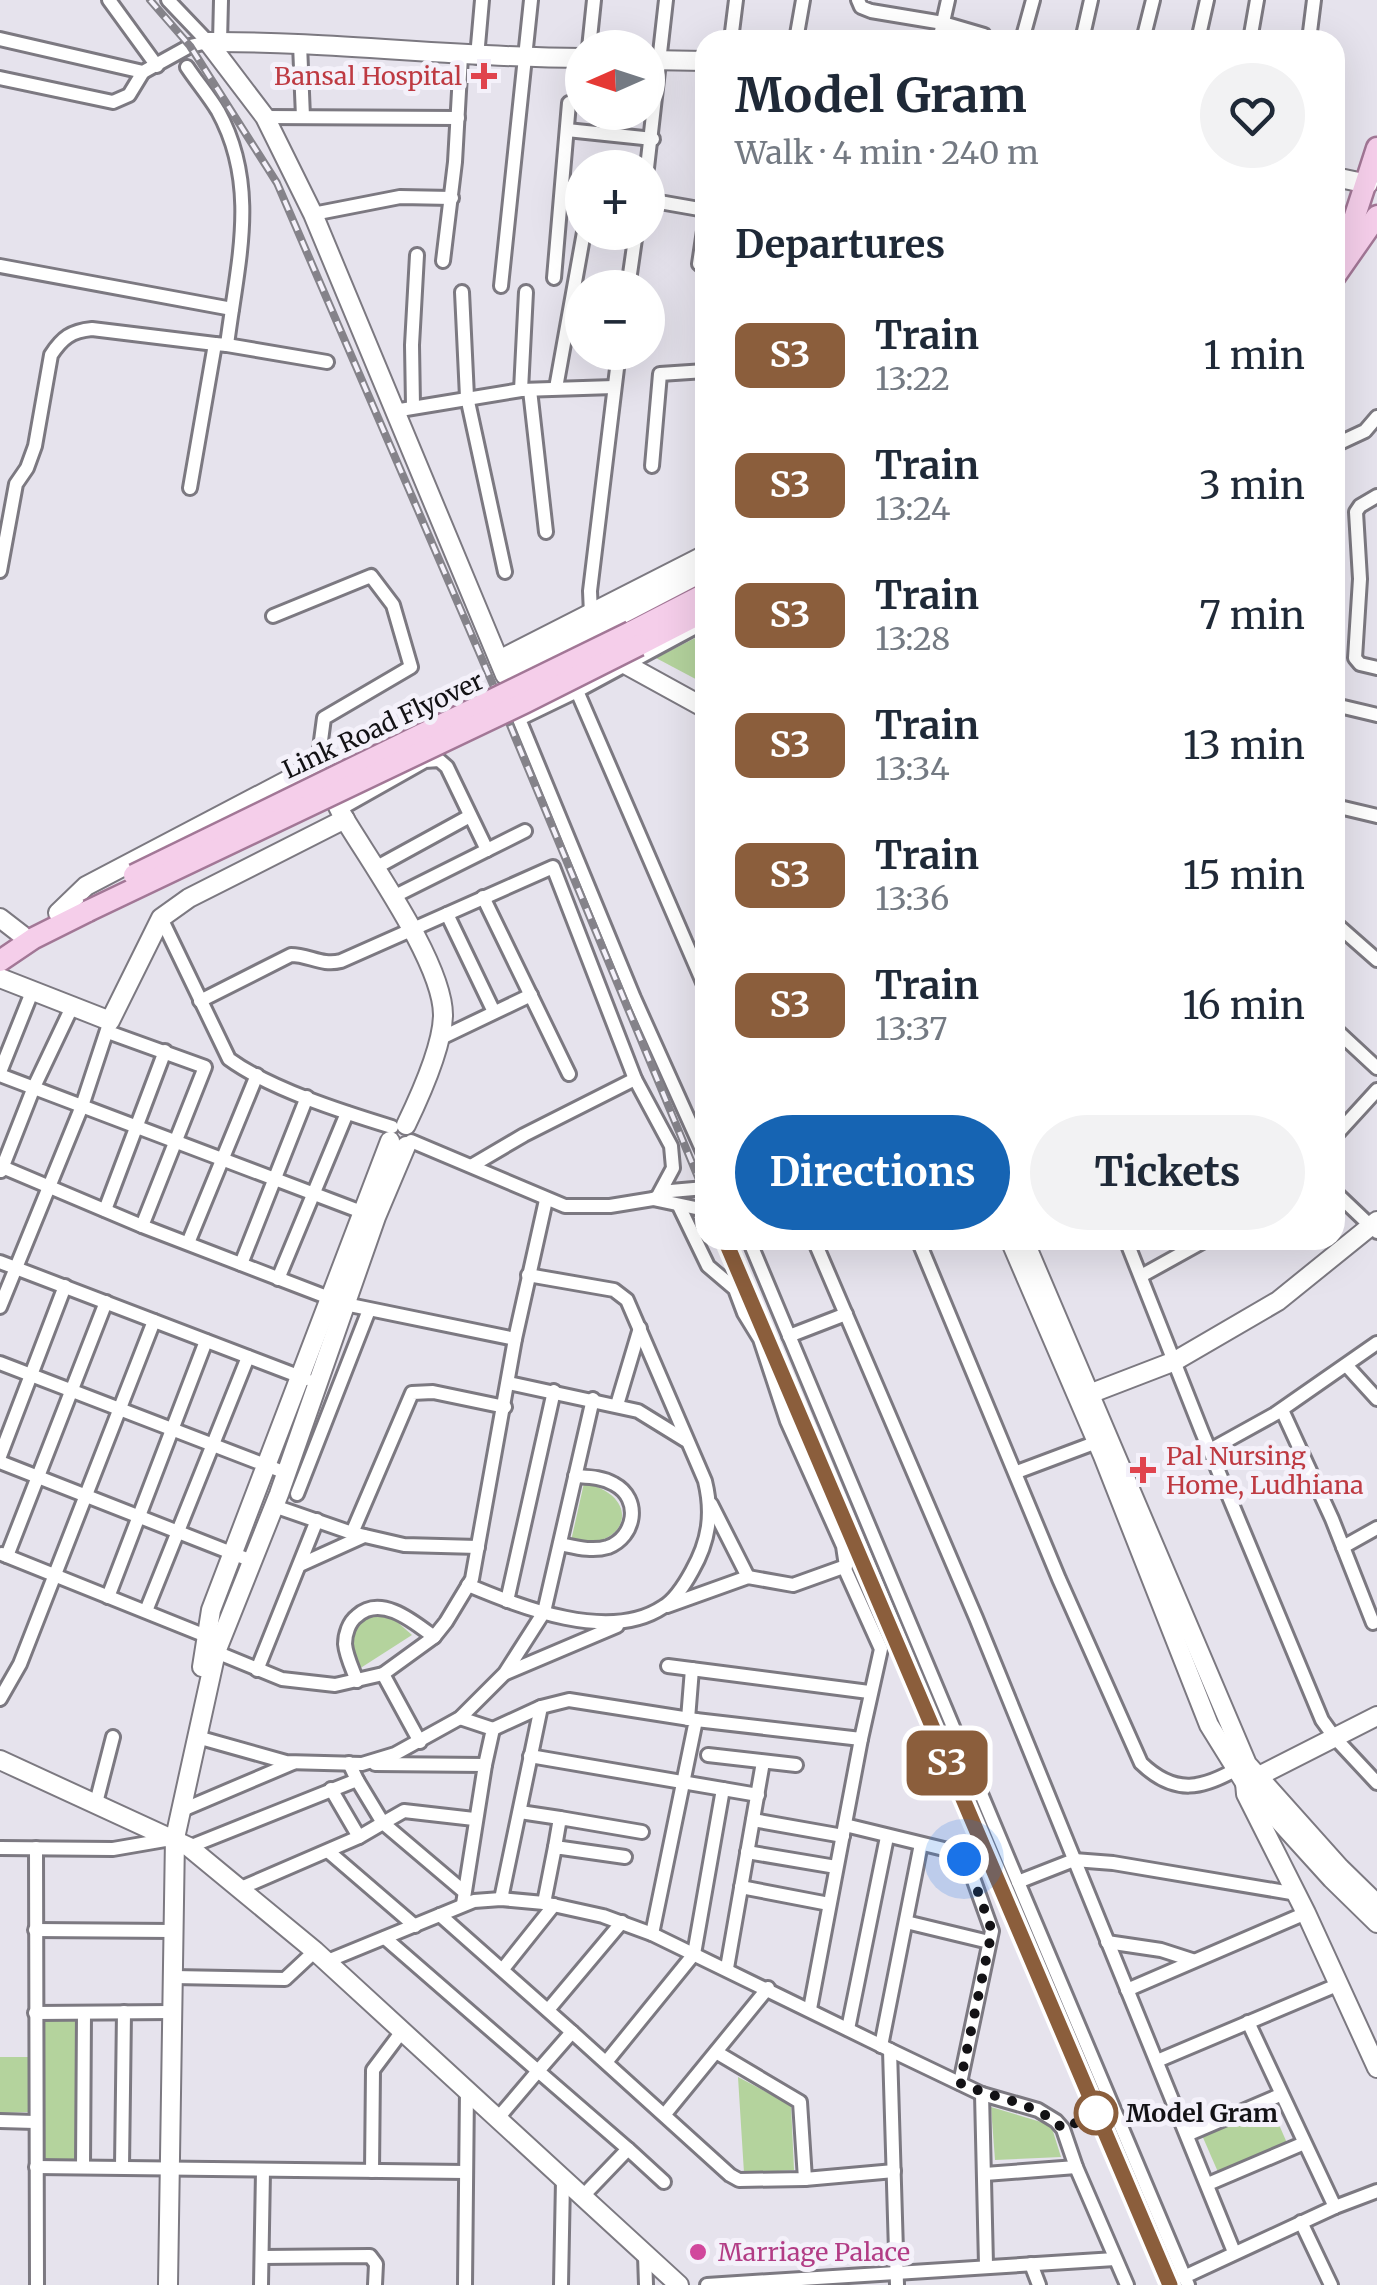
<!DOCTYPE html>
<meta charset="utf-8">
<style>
:root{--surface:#fff;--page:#f2f2f3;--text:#1f2937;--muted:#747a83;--accent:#1664b3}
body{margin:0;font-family:Merriweather,serif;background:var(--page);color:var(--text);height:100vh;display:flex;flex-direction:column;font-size:38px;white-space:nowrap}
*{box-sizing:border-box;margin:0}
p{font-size:32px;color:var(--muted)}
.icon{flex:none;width:55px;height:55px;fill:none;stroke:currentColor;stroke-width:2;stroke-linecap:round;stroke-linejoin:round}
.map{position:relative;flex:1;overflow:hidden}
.panel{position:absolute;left:695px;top:30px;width:650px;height:1220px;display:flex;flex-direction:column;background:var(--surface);border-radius:30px;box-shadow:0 10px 40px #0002}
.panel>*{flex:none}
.badge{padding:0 20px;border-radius:15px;font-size:35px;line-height:65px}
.needle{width:65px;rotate:267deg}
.controls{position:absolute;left:565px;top:30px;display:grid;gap:20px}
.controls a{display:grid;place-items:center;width:100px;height:100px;border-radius:50%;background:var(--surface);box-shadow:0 10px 40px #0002;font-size:50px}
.you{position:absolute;width:50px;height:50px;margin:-25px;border:8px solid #fff;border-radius:50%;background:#1a73e8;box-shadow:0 0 0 15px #1a73e833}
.map>.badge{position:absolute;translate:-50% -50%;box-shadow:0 0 0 5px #fff}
h2{padding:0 40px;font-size:38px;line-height:90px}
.round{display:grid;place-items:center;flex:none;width:105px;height:105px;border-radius:52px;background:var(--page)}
.overview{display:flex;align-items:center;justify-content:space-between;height:170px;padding:0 40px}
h1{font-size:48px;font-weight:700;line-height:75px}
.primary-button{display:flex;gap:20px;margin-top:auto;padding:20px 40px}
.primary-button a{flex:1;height:115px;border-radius:60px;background:var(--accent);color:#fff;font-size:40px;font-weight:700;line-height:115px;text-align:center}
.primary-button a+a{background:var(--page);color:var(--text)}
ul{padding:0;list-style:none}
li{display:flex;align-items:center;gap:30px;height:130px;padding:0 40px}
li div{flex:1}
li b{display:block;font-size:38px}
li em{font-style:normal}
li .badge{min-width:110px;font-weight:700;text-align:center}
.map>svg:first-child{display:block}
.green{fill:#b4d39d}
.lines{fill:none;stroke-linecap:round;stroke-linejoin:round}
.street-casing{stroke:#7c7981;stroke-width:18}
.secondary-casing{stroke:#7c7981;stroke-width:22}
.primary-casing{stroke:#a27796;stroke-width:25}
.street{stroke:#fff;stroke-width:12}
.secondary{stroke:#fff;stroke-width:18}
.primary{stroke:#f5ceea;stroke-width:20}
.rail-casing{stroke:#85838a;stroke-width:8}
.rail{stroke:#f4f1fa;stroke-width:4;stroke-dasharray:11;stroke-linecap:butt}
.primary-bridge-casing{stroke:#a27796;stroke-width:25;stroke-linecap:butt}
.primary-bridge{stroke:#f5ceea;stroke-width:20}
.line-casing{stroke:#fff;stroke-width:22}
.line{stroke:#8b5e3c;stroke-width:15}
.walk{stroke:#131215;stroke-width:10;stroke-dasharray:0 18}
.health-dot{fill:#e0444e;stroke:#f4f1fa;stroke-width:4}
.stop-dot{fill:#fff;stroke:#8b5e3c;stroke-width:5}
.hotel-dot{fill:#d1479c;stroke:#f4f1fa;stroke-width:4}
.labels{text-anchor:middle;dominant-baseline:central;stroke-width:10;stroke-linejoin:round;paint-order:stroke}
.health-label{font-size:25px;fill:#be3a42;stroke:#f4f1fa;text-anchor:end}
.street-label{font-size:25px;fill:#131215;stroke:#f4f1fa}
.stop-label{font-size:25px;font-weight:bold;fill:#131215;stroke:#f4f1fa;text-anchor:start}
.hotel-label{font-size:25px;fill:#b23c85;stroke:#f4f1fa;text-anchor:start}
</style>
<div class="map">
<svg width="1377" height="2285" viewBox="0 0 1377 2285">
<rect width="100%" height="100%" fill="#e6e3ed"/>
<g class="green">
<path d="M705,633V684L656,658Z"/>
<path d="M584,1483C644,1496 628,1552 571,1541Z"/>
<path d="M376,1615L395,1620L412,1635L359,1669C343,1643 345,1625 376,1615Z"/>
<path d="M37,2016H79L82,2164H38Z"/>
<path d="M0,2057H29L32,2112L0,2113Z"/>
<path d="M738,2077L791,2105L794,2170L744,2173Z"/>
<path d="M1270,2104L1287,2143L1218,2172L1201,2133Z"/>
<path d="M991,2107L1051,2125L1061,2157L995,2160Z"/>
</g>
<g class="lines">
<defs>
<g id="street">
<path d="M109,0L157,66"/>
<path d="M168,0L208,42"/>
<path d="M858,0L861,7L871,11L943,23L984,35"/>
<path d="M0,39L143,72L190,46L208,42"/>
<path d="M731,40L736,0"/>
<path d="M796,40L803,0"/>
<path d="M939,40L948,0"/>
<path d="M1022,40L1033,0"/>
<path d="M1082,40L1091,0"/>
<path d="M1143,40L1153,0"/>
<path d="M1198,40L1207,0"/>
<path d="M1250,40L1257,0"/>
<path d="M1309,40L1314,0"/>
<path d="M220,42L221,0"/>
<path d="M300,44L303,117"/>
<path d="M589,48L594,0"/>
<path d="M477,57L482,0"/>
<path d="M187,67C197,82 209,96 218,111C260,187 237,264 227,345L215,344L190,488"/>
<path d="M0,78L113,102L129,95L143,72"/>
<path d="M265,117L458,118"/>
<path d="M567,130L653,139"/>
<path d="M647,168L666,0"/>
<path d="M562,187L582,190"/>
<path d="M648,200L705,210"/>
<path d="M313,214L400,197L452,198"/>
<path d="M443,261L455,162L461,56"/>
<path d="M699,264L705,224"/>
<path d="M0,266L232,309"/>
<path d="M554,278L569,103"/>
<path d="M501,286L531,0"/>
<path d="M628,288L636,232"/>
<path d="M462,292L467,397L505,572"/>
<path d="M227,345L327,362"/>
<path d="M556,388L584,232"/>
<path d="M521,390L526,292"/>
<path d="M530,390L546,532"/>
<path d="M413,406L412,345L417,255"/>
<path d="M394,411L521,390L614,387"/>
<path d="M1335,445L1365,431L1377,417"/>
<path d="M652,466L660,374L705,371"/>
<path d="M1377,496L1360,506L1356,512L1360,579L1355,658L1360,664L1377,668"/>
<path d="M0,571L16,484L27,468L35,446L51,355C62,338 71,331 92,329L215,344"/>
<path d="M591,614L590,591L619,352"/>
<path d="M273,616L371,576L393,605L411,667L324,718L317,771"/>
<path d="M705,622L577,691L705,987"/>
<path d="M577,691L519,719L634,998L705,1156"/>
<path d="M1335,705L1377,715"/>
<path d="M1335,806L1377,816"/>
<path d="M340,809L425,761L439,760L447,767L487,850L525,831"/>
<path d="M377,867L470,816"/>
<path d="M393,897L487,850"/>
<path d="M483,897L569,1074"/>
<path d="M447,914L494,1012"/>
<path d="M161,918L229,1059C270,1089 343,1112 392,1127"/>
<path d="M1335,923L1377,960"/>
<path d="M200,1001L291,955C309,955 322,966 341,961L553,867L635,1079L671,1146L673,1168L659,1194"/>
<path d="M1335,1029L1377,1068"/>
<path d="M108,1032L205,1067L142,1226"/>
<path d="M439,1039L531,995"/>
<path d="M0,1072L32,992"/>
<path d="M0,1075L367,1214"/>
<path d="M1335,1136L1377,1090"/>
<path d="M411,1141L565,1206H610L653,1199L671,1191L705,1188"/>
<path d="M473,1165L524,1135L635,1079"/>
<path d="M0,1166L142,1226L345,1304L515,1339"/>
<path d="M1,1171L34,1087L72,1007"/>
<path d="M1335,1192L1377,1232"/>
<path d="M653,1199L705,1210"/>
<path d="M105,1210L165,1051"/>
<path d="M749,1240L1018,1882L1074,1860L1113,1863L1297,1894"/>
<path d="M814,1240L976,1618L1234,2252"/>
<path d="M918,1240L1059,1579L1141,1763C1175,1796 1203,1789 1240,1767"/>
<path d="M1126,1240L1202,1432L1322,1720L1335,1738L1377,1783"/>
<path d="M188,1243L257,1075"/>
<path d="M0,1262L306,1379"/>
<path d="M241,1264L307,1097"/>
<path d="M1141,1276L1206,1240"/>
<path d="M278,1279L347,1113"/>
<path d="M0,1307L82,1106L110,1021"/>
<path d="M789,1336L846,1314"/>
<path d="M0,1363L286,1473"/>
<path d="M1347,1366L1377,1399"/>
<path d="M509,1383L638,1411L685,1440"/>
<path d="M617,1405L640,1328"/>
<path d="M1282,1410L1332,1519L1373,1623"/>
<path d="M1210,1450L1275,1414L1377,1343"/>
<path d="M0,1456L65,1286"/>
<path d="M0,1462L252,1561"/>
<path d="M1017,1472L1097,1442"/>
<path d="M297,1494L369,1310"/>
<path d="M711,1504L748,1577"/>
<path d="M274,1506L352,1533L404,1545L478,1547"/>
<path d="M352,1533L412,1393L433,1392L505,1407"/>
<path d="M560,1544C575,1547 592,1552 608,1547C635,1537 642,1499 614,1484C602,1477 588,1477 575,1476"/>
<path d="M1343,1547L1377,1528"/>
<path d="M2,1554L211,1638"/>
<path d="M7,1556L106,1302"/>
<path d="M302,1564L364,1536"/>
<path d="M468,1585C521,1607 609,1643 663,1607C675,1600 686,1582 692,1571C709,1541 713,1514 705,1481L627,1300L614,1290L528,1275"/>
<path d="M108,1597L206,1341"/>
<path d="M507,1601L554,1391"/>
<path d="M667,1606L748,1577L793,1585L846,1566L843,1546L787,1421L760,1339L744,1313L735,1289L708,1266L679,1206"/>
<path d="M146,1611L248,1357"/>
<path d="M216,1652L282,1679L335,1685L383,1674L434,1637L446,1622L472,1579L515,1339L546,1200"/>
<path d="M668,1666L869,1692"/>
<path d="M257,1670L317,1520"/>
<path d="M506,1673L617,1626"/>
<path d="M383,1674L420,1742"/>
<path d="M357,1681C353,1670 346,1656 345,1644C345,1634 349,1622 357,1616C381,1594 414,1622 434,1637"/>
<path d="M0,1699L20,1664L154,1321"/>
<path d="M460,1718L493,1729L485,1765"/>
<path d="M688,1719L692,1669"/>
<path d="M696,1720L861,1739L881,1649L844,1567"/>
<path d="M493,1729L541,1707"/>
<path d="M197,1737L286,1762L362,1764L395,1754L460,1718L505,1673L544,1612L593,1399"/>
<path d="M708,1755L796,1765"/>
<path d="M530,1756L758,1795"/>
<path d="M375,1764L485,1765L463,1904"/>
<path d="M357,1780L383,1823L404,1811L474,1819"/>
<path d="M96,1803L113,1737"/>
<path d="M180,1811L293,1763"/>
<path d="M520,1812L560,1818"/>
<path d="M753,1820L843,1836"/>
<path d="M845,1825L948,1850L968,1864L992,1931L960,2083"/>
<path d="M359,1837L383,1823L462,1890"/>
<path d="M189,1847L357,1780L349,1763"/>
<path d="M555,1847L560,1818L642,1832"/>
<path d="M0,1848L113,1849L171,1839"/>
<path d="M36,1848L37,2285"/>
<path d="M329,1852L415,1926"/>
<path d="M747,1852L836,1867"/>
<path d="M1018,1882L1188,2285"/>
<path d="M741,1887L829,1904"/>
<path d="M241,1888L359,1837L331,1789"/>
<path d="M501,1899L541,1707L569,1700L696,1720L652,1934"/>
<path d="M544,1903L555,1847L625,1857"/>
<path d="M440,1915L572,2032"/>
<path d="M906,1922L989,1942"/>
<path d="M35,1930L173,1931"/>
<path d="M385,1938L538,2071L572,2032L730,2175L739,2180L805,2179L894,2171"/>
<path d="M1107,1942L1161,1950L1192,1960"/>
<path d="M325,1962L474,1901L501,1899L544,1903L603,1916L652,1934L890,2050L897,2285"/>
<path d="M727,1968L763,1762"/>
<path d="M503,1969L554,1905"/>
<path d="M173,1977L285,1979L315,1951"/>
<path d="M1127,1990L1306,1913"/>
<path d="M810,2009L861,1739"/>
<path d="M548,2010L622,1922"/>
<path d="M35,2013L172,2012"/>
<path d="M1248,2022L1335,2207"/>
<path d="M848,2029L887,1837"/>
<path d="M881,2046L921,1844"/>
<path d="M890,2050L982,2094L1038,2110L1056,2121L1063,2129L1076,2167L1127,2285"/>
<path d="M716,2052L800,2102L805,2179"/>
<path d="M607,2061L694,1954L723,1789"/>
<path d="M1157,2061L1337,1985"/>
<path d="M982,2094L986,2265"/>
<path d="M665,2114L768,1988"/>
<path d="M498,2118L538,2071L628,2149L582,2197"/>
<path d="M0,2121L35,2122"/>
<path d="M1189,2134L1280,2095"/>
<path d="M628,2149L664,2182"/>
<path d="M36,2167L466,2172"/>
<path d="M83,2167L84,2013"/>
<path d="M122,2167L124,2012"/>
<path d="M372,2171L373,2070L403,2030"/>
<path d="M985,2174L1076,2167"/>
<path d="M1208,2184L1302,2144"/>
<path d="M1301,2222L1331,2285"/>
<path d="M645,2255L646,2285"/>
<path d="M262,2257L370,2256L376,2264L375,2285"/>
<path d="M1031,2264L1039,2285"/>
<path d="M1184,2277L1335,2207L1377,2191"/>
<path d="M261,2285L263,2171"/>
<path d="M465,2285L467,2089"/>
<path d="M561,2285L563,2180"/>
<path d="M707,2285L1115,2259"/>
</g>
<g id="secondary">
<path d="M208,42L265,117L313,214L505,675L705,571"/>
<path d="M208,42C333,41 457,58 582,58"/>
<path d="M648,60L705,61"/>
<path d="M1335,177L1368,184"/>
<path d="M615,644L625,664L705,708"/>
<path d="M499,660L705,555"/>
<path d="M58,913L86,886L307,770L317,771C329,785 335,802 344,818C371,863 444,965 443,1016C442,1048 420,1096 406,1125"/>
<path d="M0,918L22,935"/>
<path d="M0,978L110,1021L161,918L189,898L345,819"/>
<path d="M1010,1240L1103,1456L1209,1725L1245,1783L1332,1879L1377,1923"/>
<path d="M1024,1240L1247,1764L1340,1868L1377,1904"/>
<path d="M1084,1396L1175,1361L1278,1301L1377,1221"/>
<path d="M202,1667L211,1610L390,1141"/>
<path d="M1377,1716L1245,1783L1246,1794L1306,1913L1377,2068"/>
<path d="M0,1760L189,1847L315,1951L679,2285"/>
<path d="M168,2285L175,1838L216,1652L279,1494L376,1217L406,1146"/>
</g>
<g id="primary">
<path d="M1335,248L1354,219L1377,148"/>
<path d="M1335,276L1377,216"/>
<path d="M631,632L705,594"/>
<path d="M639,645L705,611"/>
<path d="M0,961L34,938L88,911"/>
</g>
</defs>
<use href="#street" class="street-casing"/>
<use href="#secondary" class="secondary-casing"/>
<use href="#primary" class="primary-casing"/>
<use href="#street" class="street"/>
<use href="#secondary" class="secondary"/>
<use href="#primary" class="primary"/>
<defs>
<g id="rail">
<path d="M150,0L190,46L277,183L500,701L705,1194"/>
<path d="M725,1240L1170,2285"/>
</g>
</defs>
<use href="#rail" class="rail-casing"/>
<use href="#rail" class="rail"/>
<defs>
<g id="primary-bridge">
<path d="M134,875L631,632"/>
<path d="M88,911L524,703L639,645"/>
</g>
</defs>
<use href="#primary-bridge" class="primary-bridge-casing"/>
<use href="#primary-bridge" class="primary-bridge"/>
</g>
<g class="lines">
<defs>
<path id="line" d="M725,1240L1170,2285"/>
</defs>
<use href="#line" class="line-casing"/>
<use href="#line" class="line"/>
<path class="walk" d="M964,1859L968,1864L992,1931L960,2083C994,2099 1037,2102 1063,2129L1096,2113"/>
</g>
<g class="health-dot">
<path d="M479 61h10v10h10v10h-10v10h-10v-10h-10v-10h10z"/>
<path d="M1138 1455h10v10h10v10h-10v10h-10v-10h-10v-10h10z"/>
</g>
<circle class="stop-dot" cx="1096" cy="2113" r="20"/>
<circle class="hotel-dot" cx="698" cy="2252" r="10"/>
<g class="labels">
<g class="health-label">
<text x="462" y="76">Bansal Hospital</text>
<text x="1166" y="1456" text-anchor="start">Pal Nursing<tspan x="1166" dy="29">Home, Ludhiana</tspan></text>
</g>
<g class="street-label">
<text transform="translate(383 725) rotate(-25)">Link Road Flyover</text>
</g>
<g class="stop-label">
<text x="1126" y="2113">Model Gram</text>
</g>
<g class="hotel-label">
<text x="718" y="2252">Marriage Palace</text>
</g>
</g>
</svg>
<div class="controls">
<a><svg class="needle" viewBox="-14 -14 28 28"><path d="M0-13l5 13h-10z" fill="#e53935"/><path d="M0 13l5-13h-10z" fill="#747a83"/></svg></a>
<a>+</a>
<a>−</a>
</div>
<div class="you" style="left:964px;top:1859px"></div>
<b class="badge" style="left:947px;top:1763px;background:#8b5e3c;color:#fff">S3</b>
<section class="panel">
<div class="overview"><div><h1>Model Gram</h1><p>Walk · 4 min · 240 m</p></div><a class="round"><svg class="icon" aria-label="heart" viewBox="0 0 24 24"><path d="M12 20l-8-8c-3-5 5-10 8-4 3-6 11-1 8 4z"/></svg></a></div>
<h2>Departures</h2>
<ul>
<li><span class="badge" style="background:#8b5e3c;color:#fff">S3</span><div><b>Train</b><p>13:22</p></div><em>1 min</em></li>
<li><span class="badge" style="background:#8b5e3c;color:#fff">S3</span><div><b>Train</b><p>13:24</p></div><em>3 min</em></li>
<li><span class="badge" style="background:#8b5e3c;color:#fff">S3</span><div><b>Train</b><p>13:28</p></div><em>7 min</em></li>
<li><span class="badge" style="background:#8b5e3c;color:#fff">S3</span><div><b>Train</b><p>13:34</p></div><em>13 min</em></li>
<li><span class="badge" style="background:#8b5e3c;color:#fff">S3</span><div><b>Train</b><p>13:36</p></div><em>15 min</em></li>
<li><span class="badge" style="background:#8b5e3c;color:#fff">S3</span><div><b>Train</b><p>13:37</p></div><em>16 min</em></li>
</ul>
<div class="primary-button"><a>Directions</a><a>Tickets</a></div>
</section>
</div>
